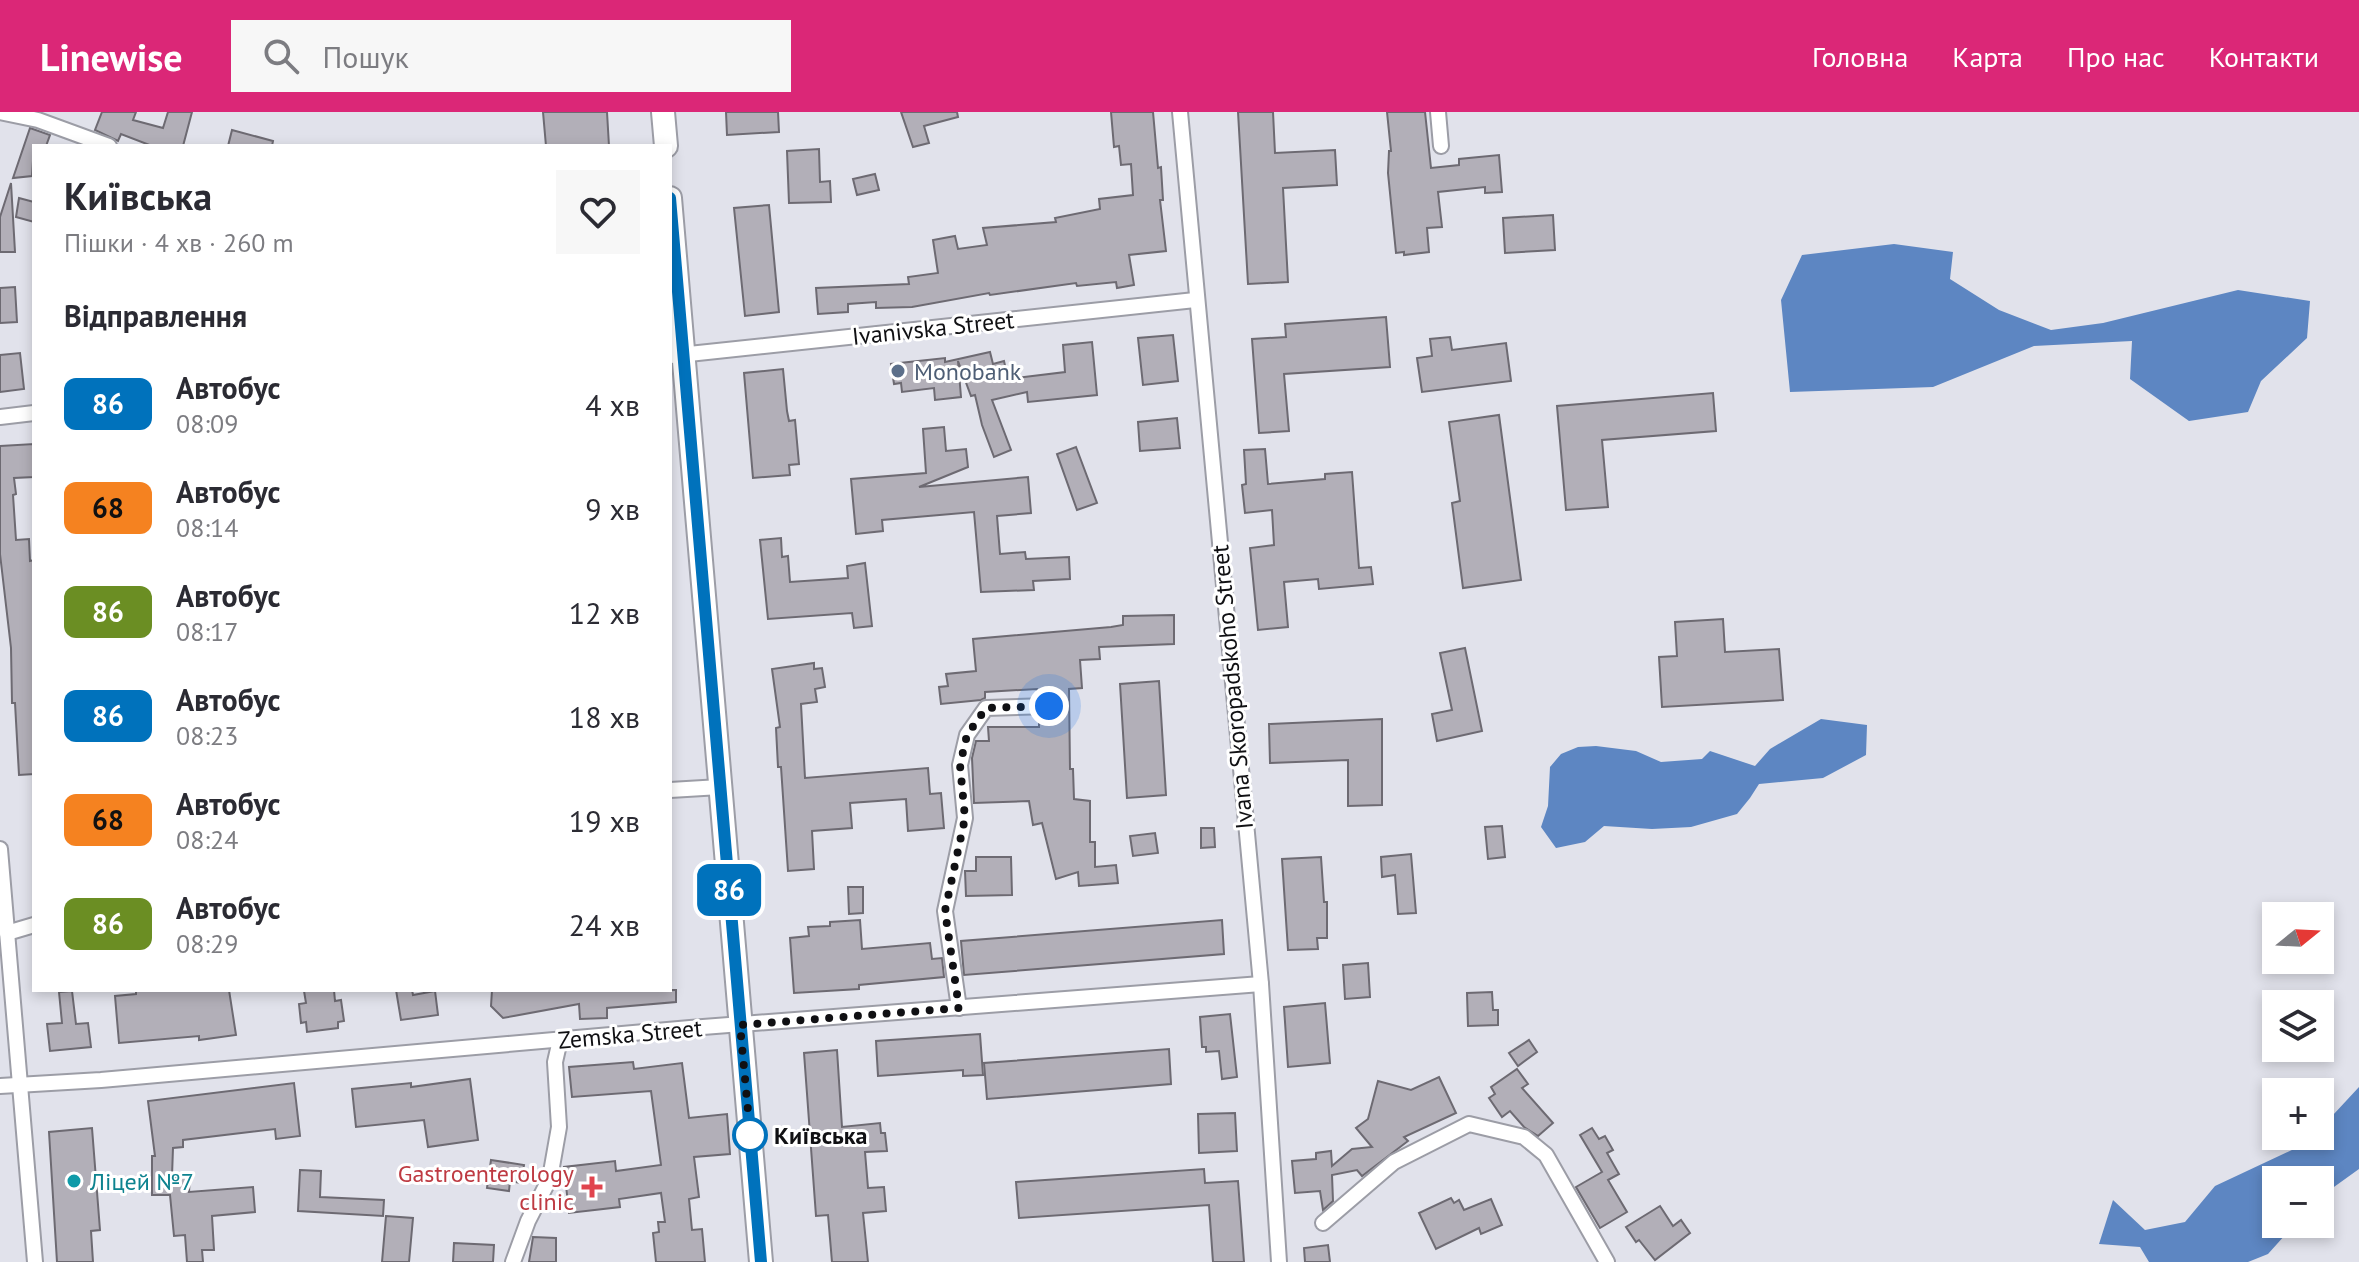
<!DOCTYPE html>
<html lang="uk">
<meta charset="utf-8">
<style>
:root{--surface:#fff;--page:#f7f7f7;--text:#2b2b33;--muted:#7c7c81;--accent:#db2777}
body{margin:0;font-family:"PT Sans",sans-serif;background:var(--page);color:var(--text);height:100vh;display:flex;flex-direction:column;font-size:30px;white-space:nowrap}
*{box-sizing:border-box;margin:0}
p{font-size:26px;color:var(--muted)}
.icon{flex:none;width:44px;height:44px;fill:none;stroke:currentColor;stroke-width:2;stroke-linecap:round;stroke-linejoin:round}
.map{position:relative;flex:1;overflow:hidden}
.side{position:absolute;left:32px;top:32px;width:640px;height:848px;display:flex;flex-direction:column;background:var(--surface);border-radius:0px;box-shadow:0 4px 12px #0003}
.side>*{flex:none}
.badge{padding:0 16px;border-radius:12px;font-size:28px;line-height:52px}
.needle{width:52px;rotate:72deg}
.fabs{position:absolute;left:2262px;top:790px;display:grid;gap:16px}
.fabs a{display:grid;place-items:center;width:72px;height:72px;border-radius:0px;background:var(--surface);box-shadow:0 4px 12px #0003;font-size:40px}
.you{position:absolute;width:40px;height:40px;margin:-20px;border:6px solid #fff;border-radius:50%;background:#1a73e8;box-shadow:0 0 0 12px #1a73e833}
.map>.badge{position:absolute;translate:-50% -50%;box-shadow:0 0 0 4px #fff}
h2{padding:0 32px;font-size:30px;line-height:72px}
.round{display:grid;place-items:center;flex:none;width:84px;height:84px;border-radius:0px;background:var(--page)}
.head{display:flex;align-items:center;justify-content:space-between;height:136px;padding:0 32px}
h1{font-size:38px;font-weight:700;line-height:60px}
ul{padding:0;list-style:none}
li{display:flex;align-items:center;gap:24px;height:104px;padding:0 32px}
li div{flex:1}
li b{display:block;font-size:30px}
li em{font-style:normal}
li .badge{min-width:88px;font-weight:700;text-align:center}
header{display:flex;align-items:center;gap:48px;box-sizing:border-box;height:112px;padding:0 40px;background:var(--accent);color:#fff}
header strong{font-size:38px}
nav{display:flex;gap:44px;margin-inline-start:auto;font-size:28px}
.search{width:560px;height:72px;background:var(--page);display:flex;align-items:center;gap:20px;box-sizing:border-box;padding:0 28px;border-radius:0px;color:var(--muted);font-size:30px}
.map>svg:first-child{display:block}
.water{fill:#5d86c2}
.building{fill:#b2afb8;stroke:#6d6a72;stroke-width:2}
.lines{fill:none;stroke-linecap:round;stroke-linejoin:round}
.street-casing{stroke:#9c9da6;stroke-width:18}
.secondary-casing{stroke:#9c9da6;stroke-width:26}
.street{stroke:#fff;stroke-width:14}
.secondary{stroke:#fff;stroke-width:22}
.line-casing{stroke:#fff;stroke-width:18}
.line{stroke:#0072bc;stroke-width:12}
.walk{stroke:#101013;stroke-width:8;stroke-dasharray:0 14.4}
.service-dot{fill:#5c6f8a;stroke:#fff;stroke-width:3}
.stop-dot{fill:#fff;stroke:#0072bc;stroke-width:4}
.culture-dot{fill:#0f9aa8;stroke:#fff;stroke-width:3}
.health-dot{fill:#e0444e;stroke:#fff;stroke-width:3}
.labels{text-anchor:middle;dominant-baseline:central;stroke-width:6;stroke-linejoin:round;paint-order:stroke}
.street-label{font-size:24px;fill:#101013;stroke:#fff}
.service-label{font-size:24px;fill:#4e5e75;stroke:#fff;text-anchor:start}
.stop-label{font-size:24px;font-weight:bold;fill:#101013;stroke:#fff;text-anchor:start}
.health-label{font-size:24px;fill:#be3a42;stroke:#fff;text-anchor:end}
.culture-label{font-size:24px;fill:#0d838f;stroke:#fff;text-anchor:start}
</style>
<header>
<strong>Linewise</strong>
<div class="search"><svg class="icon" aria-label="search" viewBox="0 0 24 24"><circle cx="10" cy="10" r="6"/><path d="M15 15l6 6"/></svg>Пошук</div>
<nav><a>Головна</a><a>Карта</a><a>Про нас</a><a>Контакти</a></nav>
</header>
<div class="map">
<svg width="2359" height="1150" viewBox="0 0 2359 1150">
<rect width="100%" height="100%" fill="#e1e2eb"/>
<g class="water">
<path d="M1894,132L1953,140L1950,167L1999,198L2051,218L2103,211L2238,178L2310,189L2307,226L2261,269L2248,300L2189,309L2130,267L2132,229L2034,234L1933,275L1790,280L1781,188L1802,143Z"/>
<path d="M1821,607L1867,613L1866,643L1823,666L1759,672L1750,686L1737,702L1691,715L1652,717L1604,714L1585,730L1556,736L1541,715L1548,694L1550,655L1561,642L1578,635L1596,634L1636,639L1661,650L1702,647L1710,639L1755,654L1770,637Z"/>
<path d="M2359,975V1057L2320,1085V1068H2276V1112H2295L2268,1142L2248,1150H2149L2140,1135L2099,1132L2113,1088L2145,1118L2185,1110L2215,1074L2294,1037L2310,1024H2320V1017Z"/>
</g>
<g class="building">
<path d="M102,0H136L133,8L163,16L168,0H192L183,34H152L121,22L118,29L95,18Z"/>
<path d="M543,0H607L609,34H546Z"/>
<path d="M726,0H778L779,20L727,23Z"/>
<path d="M901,0H957L958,5L924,14L929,31L913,35Z"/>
<path d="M1111,0H1153L1158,56L1161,55L1163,88H1160L1166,139L1129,143L1134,173L1117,176L1116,170L1077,174L1076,171L990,183L989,181L912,195L876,196V190L848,192V200L818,202L816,176L909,172L908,165L938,161L933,128L955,124L958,137L987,133L983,116L1056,110L1055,106L1100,97L1099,87L1133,83L1131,52L1121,53L1119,34L1114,35Z"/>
<path d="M1238,0H1273L1275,41L1335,38L1337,73L1283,76L1288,170L1248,172Z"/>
<path d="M1387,0H1425L1431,56L1459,53V47L1499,43L1502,80L1485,81V75L1438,80L1442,115L1427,116L1429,140L1404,143V140L1396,141L1388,61L1389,39H1391Z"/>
<path d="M30,16L50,23L46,34H34L32,64L13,66Z"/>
<path d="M232,18L273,29L272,34H228Z"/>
<path d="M819,37L820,70L830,69L831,90L789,91L787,39Z"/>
<path d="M875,62L879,78L857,83L853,67Z"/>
<path d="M11,71L15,140H0V105Z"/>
<path d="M19,86L34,90V110L16,105Z"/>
<path d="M769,93L779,200L745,204L734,96Z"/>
<path d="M1553,103L1555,138L1505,141L1503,106Z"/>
<path d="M15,175L17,210L0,211V176Z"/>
<path d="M1386,205L1390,255L1284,262L1289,319L1259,321L1252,227L1286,225L1285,212Z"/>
<path d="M1173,223L1178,269L1143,273L1138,226Z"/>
<path d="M1450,225L1452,238L1506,231L1511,269L1422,280L1417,246L1432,244L1430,227Z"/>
<path d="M1092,230L1097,283L1028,290L1027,280L992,288L1011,338L994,345L982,313L975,283L971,284L958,249L961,285L935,288L934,276L902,280L901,271L894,272L891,252L945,246V250L990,240L993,252L1004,249L1008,267L1065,260L1063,233Z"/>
<path d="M20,241L24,277L0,280V243Z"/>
<path d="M783,257L787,299L789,309L795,308L799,352L789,353L790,363L753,366L744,261Z"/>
<path d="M1713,281L1716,319L1602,328L1608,395L1566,398L1557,294Z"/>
<path d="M1499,303L1521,468L1463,476L1452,391L1460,389L1449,310Z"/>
<path d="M1177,306L1180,336L1140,339L1138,310Z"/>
<path d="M944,315L946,339L966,337L968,355L919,375L1028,365L1031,401L997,404L1000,442L1025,440L1026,447L1069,445L1070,467L1033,469L1034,478L981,480L974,400L882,408L883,419L856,422L851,367L926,361L923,317Z"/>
<path d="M34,332V365L14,366L16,382L13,383L16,428L29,427L30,449L34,448V662L19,663L15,591H12L11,536L0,442V334Z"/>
<path d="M1076,335L1097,391L1077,398L1057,342Z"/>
<path d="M1265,337L1268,372L1325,367V362L1352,360L1359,456L1371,455L1373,472L1319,477L1318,467L1284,470L1288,515L1258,518L1250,436L1274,433L1272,398L1245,401L1242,373L1246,372L1244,338Z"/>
<path d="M781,426L782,445L788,444L790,470L848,466L847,454L865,451L872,514L854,516L852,501L768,507L760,428Z"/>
<path d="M1174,503V532L1099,535L1100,547L1080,548L1082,576L1069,577L1070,657H1073L1074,687L1090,689V730H1095V755L1116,753L1118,771L1079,774L1078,760L1056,767L1042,711L1033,713L1029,689L974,691L972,646L976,629H989L988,615H1039V604L1055,602L1058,598V589L1053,585L1038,584L1037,577L985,580V586L981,588L941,592L939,575L948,574L946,562L976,559L973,527L1111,515L1123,513V504Z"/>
<path d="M1723,507L1725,540L1779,537L1783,588L1662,595L1659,545L1677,544L1675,510Z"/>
<path d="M1465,536L1482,619L1437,629L1432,602L1452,598L1440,541Z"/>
<path d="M814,551V557L822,556L825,575L815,577L817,590L801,592L805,666L928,656L930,682L941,681L944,716L908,719L906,687L850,691L852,716L812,719L814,757L788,759L781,655H778L776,616L780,615L772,557Z"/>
<path d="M1159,569L1166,683L1127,686L1120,572Z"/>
<path d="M1382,607V693L1348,694V648L1270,651L1269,612Z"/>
<path d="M1502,714L1505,745L1488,747L1485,715Z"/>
<path d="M1201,716H1214L1215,735L1201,736Z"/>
<path d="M1155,721L1158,741L1133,744L1130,724Z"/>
<path d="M1411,742L1416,801L1398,802L1395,763L1382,765L1381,745Z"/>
<path d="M976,745H1011L1012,783L966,784L965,759H976Z"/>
<path d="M1321,745L1324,790H1327V826H1317L1318,837L1288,838L1282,747Z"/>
<path d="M848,775H863V801L849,802Z"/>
<path d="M860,808L862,837L930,831L932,847L942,846L944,865L859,873V877L794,881L790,826L809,824L808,815L830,814V810Z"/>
<path d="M1222,808L1224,842L964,863L961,829Z"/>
<path d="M1368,851L1370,885L1345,887L1343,853Z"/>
<path d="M136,878H229L236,923L199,928V924L119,931L115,884L136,882Z"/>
<path d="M334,878L335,889L341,888L344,909L338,910V916L307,920L306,910L301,911L299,892L306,891L304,879Z"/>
<path d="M396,878H412L413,883L435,879L438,903L401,908Z"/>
<path d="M492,878H676V890L607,896V906L580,907L579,892L503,906L491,894Z"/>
<path d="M72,879L76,912L88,911L91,935L50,939L47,912L62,911L59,880Z"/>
<path d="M1492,880L1493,898H1498V913L1468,914L1467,881Z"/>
<path d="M1325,891L1330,951L1288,955L1284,895Z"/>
<path d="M1230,902L1237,965L1222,967L1219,939L1206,940V935H1202L1200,905Z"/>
<path d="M980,922L983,963L963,964V958L878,964L876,929Z"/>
<path d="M1529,928L1537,940L1518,954L1509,941Z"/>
<path d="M1169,937L1171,972L987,987L984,951Z"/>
<path d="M837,938L842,1015L880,1011L881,1021H885L887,1039L865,1040L868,1076L884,1075L886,1099L863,1101L868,1150H832L828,1103L816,1104L804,941Z"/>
<path d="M633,950L634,957L682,951L689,1006L727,1002L730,1042L694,1045L699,1085L689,1087L692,1118L702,1117L705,1150H656L653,1121L659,1120L658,1110H665L661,1081L619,1087L620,1095L569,1101L564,1055L615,1049L616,1059L661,1053L651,979L572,985L569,955Z"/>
<path d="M1517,957L1528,972L1522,976L1553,1011L1538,1024L1524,1015L1510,999L1502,1005L1489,986L1495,982L1491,975Z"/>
<path d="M1439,965L1456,1001L1404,1025L1408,1029L1362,1064L1357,1058L1332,1063L1333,1089L1323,1098L1320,1079L1295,1081L1292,1049L1316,1047V1041L1331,1039L1332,1054L1352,1037L1372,1035L1356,1016L1368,1007L1378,969L1411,978Z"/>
<path d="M470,967L478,1028L428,1035L424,1008L356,1015L352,977L411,971V975Z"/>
<path d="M294,971L300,1024L276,1027L275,1017L183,1028V1035L173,1036L172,1064L190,1065L189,1080L253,1075L255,1100L212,1104L214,1138H202L203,1150H187L185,1123L174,1124L170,1083H152V1044H155L148,989Z"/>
<path d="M1235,1001L1237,1039L1199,1041L1198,1002Z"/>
<path d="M92,1016L100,1118L91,1119L93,1150H57L49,1020Z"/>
<path d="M1592,1016L1599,1027L1605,1024L1613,1038L1607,1041L1619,1062L1608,1068L1627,1100L1600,1116L1576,1075L1602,1060L1580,1023Z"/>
<path d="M491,1048L524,1053L521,1071L510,1069L509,1079L487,1076Z"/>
<path d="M1204,1057L1205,1071L1238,1069L1244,1150H1213L1209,1093L1019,1106L1016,1070Z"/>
<path d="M300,1058L321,1059L320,1085L384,1088L383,1104L298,1099Z"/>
<path d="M1451,1086L1454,1091L1459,1088L1464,1098L1491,1087L1502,1113L1481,1122L1479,1116L1436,1137L1419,1101Z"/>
<path d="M1660,1094L1673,1114L1681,1108L1690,1121L1655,1148L1639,1128L1636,1130L1626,1115Z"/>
<path d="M386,1104L413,1106L409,1150H382Z"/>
<path d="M533,1125L556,1126V1150H529Z"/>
<path d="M454,1131L494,1133L493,1150H453Z"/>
<path d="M1328,1133L1330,1150H1305L1304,1136Z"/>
</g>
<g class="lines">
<defs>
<g id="street">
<path d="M0,0L38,8L109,34"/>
<path d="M1180,0L1261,872L1279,1150"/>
<path d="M1438,0L1441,34"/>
<path d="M670,244L1195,188"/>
<path d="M0,305L34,301"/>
<path d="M670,678L720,675"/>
<path d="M0,737L35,1150"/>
<path d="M7,821L34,813"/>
<path d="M959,896L945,799L965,706L960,653L967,623L986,596L1049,594"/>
<path d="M0,974L101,968L690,916L1261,872"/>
<path d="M1323,1111L1394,1050L1469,1012L1524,1025L1546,1043L1607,1150"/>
<path d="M513,1150L528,1109L550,1066L559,1015L555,950L560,928"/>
</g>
<g id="secondary">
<path d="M663,0L666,34"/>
<path d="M670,86L761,1150"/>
</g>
</defs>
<use href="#street" class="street-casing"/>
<use href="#secondary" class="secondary-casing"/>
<use href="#street" class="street"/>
<use href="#secondary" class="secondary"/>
</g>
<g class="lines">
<defs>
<path id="line" d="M670,86L761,1150"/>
</defs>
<use href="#line" class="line-casing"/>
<use href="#line" class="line"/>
<path class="walk" d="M750,1023L751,1031L740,913L959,896L945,799L965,706L960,653L967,623L986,596L1049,594"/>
</g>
<circle class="service-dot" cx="898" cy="259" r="8"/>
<circle class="stop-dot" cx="750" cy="1023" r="16"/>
<circle class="culture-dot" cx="74" cy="1069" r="8"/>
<path class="health-dot" d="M588 1063h8v8h8v8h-8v8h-8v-8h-8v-8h8z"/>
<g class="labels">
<g class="street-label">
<text transform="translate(933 216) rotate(-6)">Ivanivska Street</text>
<text transform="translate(1232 575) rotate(-95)">Ivana Skoropadskoho Street</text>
<text transform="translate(630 922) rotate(-5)">Zemska Street</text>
</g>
<g class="service-label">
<text x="914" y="259">Monobank</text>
</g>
<g class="stop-label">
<text x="774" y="1023">Київська</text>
</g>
<g class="health-label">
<text x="574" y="1061">Gastroenterology<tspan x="574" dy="28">clinic</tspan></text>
</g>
<g class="culture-label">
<text x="90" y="1069">Ліцей №7</text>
</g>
</g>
</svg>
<div class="fabs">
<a><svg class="needle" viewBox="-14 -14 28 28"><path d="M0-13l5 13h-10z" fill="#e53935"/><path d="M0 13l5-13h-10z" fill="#7c7c81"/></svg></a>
<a><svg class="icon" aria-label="layers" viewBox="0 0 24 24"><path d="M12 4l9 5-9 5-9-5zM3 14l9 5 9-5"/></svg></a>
<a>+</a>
<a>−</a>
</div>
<div class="you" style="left:1049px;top:594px"></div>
<b class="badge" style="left:729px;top:778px;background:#0072bc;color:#fff">86</b>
<section class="side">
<div class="head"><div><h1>Київська</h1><p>Пішки · 4 хв · 260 m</p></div><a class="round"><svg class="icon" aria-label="heart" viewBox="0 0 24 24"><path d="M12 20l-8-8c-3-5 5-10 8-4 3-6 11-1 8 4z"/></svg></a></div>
<h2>Відправлення</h2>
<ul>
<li><span class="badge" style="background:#0072bc;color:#fff">86</span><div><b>Автобус</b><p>08:09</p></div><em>4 хв</em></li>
<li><span class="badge" style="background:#f58220;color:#111">68</span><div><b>Автобус</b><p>08:14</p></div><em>9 хв</em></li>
<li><span class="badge" style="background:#6b8e23;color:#fff">86</span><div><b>Автобус</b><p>08:17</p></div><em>12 хв</em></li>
<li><span class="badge" style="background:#0072bc;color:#fff">86</span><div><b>Автобус</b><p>08:23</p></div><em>18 хв</em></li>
<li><span class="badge" style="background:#f58220;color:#111">68</span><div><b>Автобус</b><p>08:24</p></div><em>19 хв</em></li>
<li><span class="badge" style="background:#6b8e23;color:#fff">86</span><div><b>Автобус</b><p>08:29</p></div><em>24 хв</em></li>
</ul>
</section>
</div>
